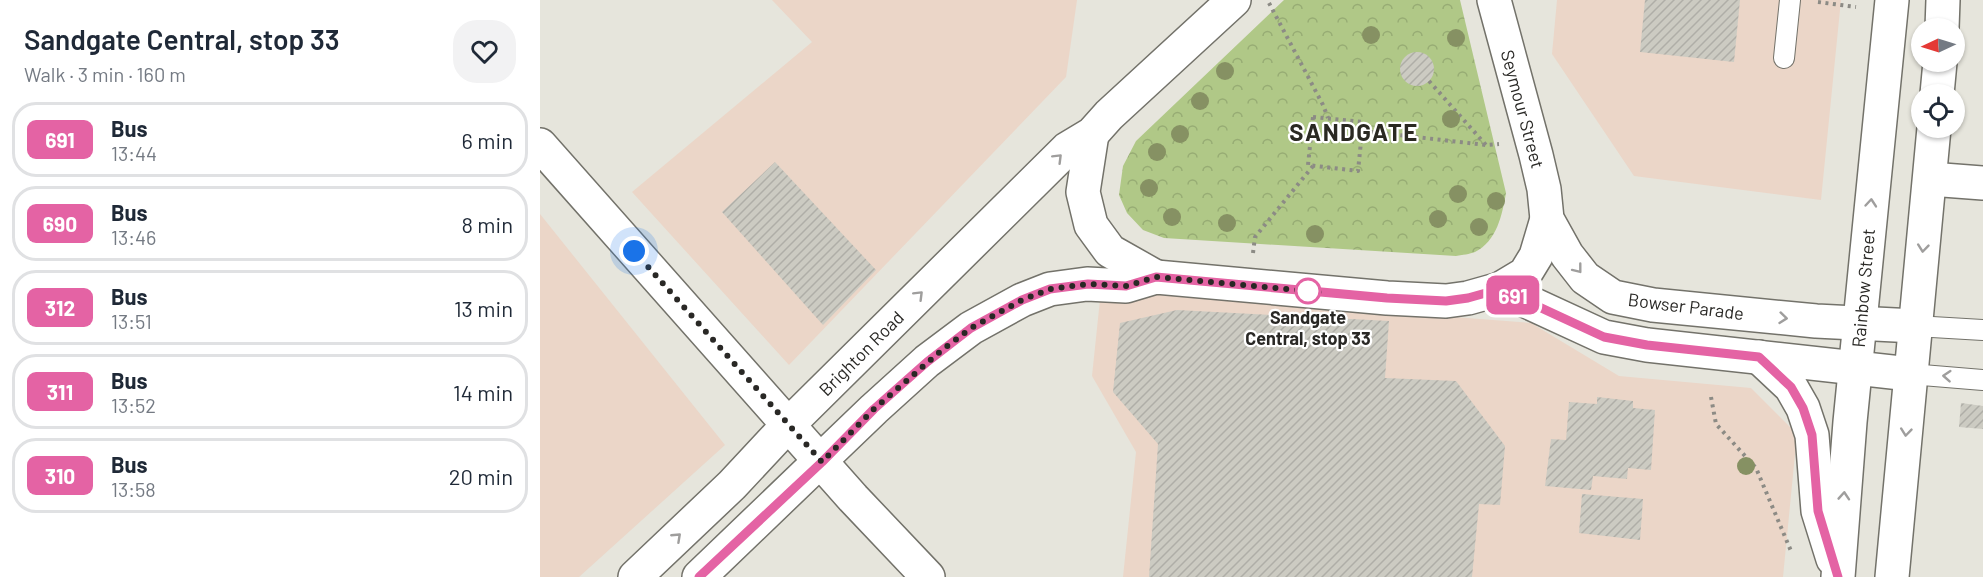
<!DOCTYPE html>
<meta charset="utf-8">
<style>
:root{--surface:#fff;--page:#f2f2f3;--text:#1f2937;--muted:#747a83;--line:#e0e1e3}
body{margin:0;font-family:Barlow,sans-serif;background:var(--page);color:var(--text);height:100vh;display:flex;flex-direction:column;font-size:22px;white-space:nowrap}
*{box-sizing:border-box;margin:0}
p{font-size:20px;color:var(--muted)}
.icon{flex:none;width:33px;height:33px;fill:none;stroke:currentColor;stroke-width:2;stroke-linecap:round;stroke-linejoin:round}
.map{position:relative;flex:1;overflow:hidden}
.drawer{display:flex;flex-direction:column;background:var(--surface);width:540px}
.drawer>*{flex:none}
.badge{padding:0 12px;border-radius:9px;font-size:21px;line-height:39px}
.needle{width:39px;rotate:266deg}
.controls{position:absolute;left:1371px;top:18px;display:grid;gap:12px}
.controls a{display:grid;place-items:center;width:54px;height:54px;border-radius:50%;background:var(--surface);box-shadow:0 2px 4px #0004;font-size:30px}
.you{position:absolute;width:30px;height:30px;margin:-15px;border:4px solid #fff;border-radius:50%;background:#1a73e8;box-shadow:0 0 0 9px #1a73e833}
.map>.badge{position:absolute;translate:-50% -50%;box-shadow:0 0 0 3px #fff}
.round{display:grid;place-items:center;flex:none;width:63px;height:63px;border-radius:24px;background:var(--page)}
.summary{display:flex;align-items:center;justify-content:space-between;height:102px;padding:0 24px}
h1{font-size:28px;font-weight:600;line-height:45px}
ul{padding:0;list-style:none}
li{display:flex;align-items:center;gap:18px;height:75px;margin:0 12px 9px;padding:0 12px;border:3px solid var(--line);border-radius:24px}
li div{flex:1}
li b{display:block;font-size:22px}
li em{font-style:normal}
li .badge{min-width:66px;font-weight:700;text-align:center}
main{display:flex;flex:1;min-height:0}
.map>svg:first-child{display:block}
.commercial{fill:#ebd6c8}
.park{fill:url(#park-crowns)}
.building{fill:url(#building-hatch)}
.lines{fill:none;stroke-linecap:round;stroke-linejoin:round}
.lane-casing{stroke:#73726a;stroke-width:22}
.street-casing{stroke:#73726a;stroke-width:36}
.secondary-casing{stroke:#73726a;stroke-width:36}
.path{stroke:#8c8b85;stroke-width:4;stroke-dasharray:3 4.5;stroke-linecap:butt}
.lane{stroke:#fff;stroke-width:20}
.street{stroke:#fff;stroke-width:33}
.secondary{stroke:#fff;stroke-width:33}
.tree{fill:#869163}
.oneway{stroke:#9f9e9d}
.line-casing{stroke:#fff;stroke-width:14}
.line{stroke:#e463a4;stroke-width:9}
.walk{stroke:#292825;stroke-width:6;stroke-dasharray:0 10.8}
.stop-dot{fill:#fff;stroke:#e463a4;stroke-width:3}
.labels{text-anchor:middle;dominant-baseline:central;stroke-width:4.5;stroke-linejoin:round;paint-order:stroke}
.street-label{font-size:18px;fill:#292825;stroke:#fff}
.stop-label{font-size:18px;font-weight:bold;fill:#292825;stroke:#fff}
.district-label{font-size:24px;font-weight:bold;letter-spacing:1.5px;fill:#2a2922;stroke:#fff}
</style>
<main>
<section class="drawer">
<div class="summary"><div><h1>Sandgate Central, stop 33</h1><p>Walk · 3 min · 160 m</p></div><a class="round"><svg class="icon" aria-label="heart" viewBox="0 0 24 24"><path d="M12 20l-8-8c-3-5 5-10 8-4 3-6 11-1 8 4z"/></svg></a></div>
<ul>
<li><span class="badge" style="background:#e463a4;color:#fff">691</span><div><b>Bus</b><p>13:44</p></div><em>6 min</em></li>
<li><span class="badge" style="background:#e463a4;color:#fff">690</span><div><b>Bus</b><p>13:46</p></div><em>8 min</em></li>
<li><span class="badge" style="background:#e463a4;color:#fff">312</span><div><b>Bus</b><p>13:51</p></div><em>13 min</em></li>
<li><span class="badge" style="background:#e463a4;color:#fff">311</span><div><b>Bus</b><p>13:52</p></div><em>14 min</em></li>
<li><span class="badge" style="background:#e463a4;color:#fff">310</span><div><b>Bus</b><p>13:58</p></div><em>20 min</em></li>
</ul>
</section>
<div class="map">
<svg width="1443" height="577" viewBox="0 0 1443 577">
<defs>
<pattern id="park-crowns" width="20" height="18" patternUnits="userSpaceOnUse" patternTransform="scale(1.5)"><rect width="20" height="18" fill="#b0c887"/><path d="M2 6a3 3 0 1 1 6 0M12 15a3 3 0 1 1 6 0" fill="none" stroke="#97ac74"/></pattern>
<pattern id="building-hatch" width="6" height="6" patternUnits="userSpaceOnUse" patternTransform="scale(1.5)"><rect width="6" height="6" fill="#cccbc2"/><path d="M-1 1l2-2M0 6l6-6M5 7l2-2" fill="none" stroke="#afaea7"/></pattern>
</defs>
<rect width="100%" height="100%" fill="#e6e5dc"/>
<g class="commercial">
<path d="M232,0H537L526,77L249,365L92,192L272,42Z"/>
<path d="M1017,0H1301L1281,200L1094,176L1012,54Z"/>
<path d="M0,214L185,445L39,577H0Z"/>
<path d="M561,290L991,323L1079,376L1211,388L1257,434L1243,577H583L596,452L552,376Z"/>
</g>
<path class="park" d="M744,0H920L966,193C962,215 957,241 935,252C930,254 922,255 916,256L624,238L603,230L587,213L579,195L583,166L596,141Z"/>
<g class="building">
<path d="M1105,0H1200L1194,62L1100,52Z"/>
<circle cx="877" cy="69" r="17"/>
<path d="M235,162L336,270L283,325L182,212Z"/>
<path d="M637,310L849,321L845,378L916,381L965,446L960,505L939,504L932,577H609L618,444L573,392L580,323Z"/>
<path d="M1057,397L1093,401V408L1115,410L1111,470L1088,468L1087,479L1053,476L1051,490L1005,486L1011,439L1026,440L1029,402L1057,404Z"/>
<path d="M1421,403L1443,406V429L1419,427Z"/>
<path d="M1042,494L1103,499L1100,540L1039,533Z"/>
</g>
<g class="lines">
<defs>
<g id="lane">
<path d="M1244,58L1250,0"/>
<path d="M1375,326L1443,330"/>
<path d="M1370,374L1443,380"/>
</g>
<g id="street">
<path d="M0,145L313,498L388,577"/>
<path d="M1390,179L1443,183"/>
</g>
<g id="secondary">
<path d="M954,0L996,155L1004,189L1007,219L1027,255L1045,278L1073,297L1113,305L1276,321L1375,326"/>
<path d="M1402,28L1403,0"/>
<path d="M1397,94L1400,62"/>
<path d="M552,134L543,192L551,225L570,251L616,277"/>
<path d="M960,289L1064,337L1107,345L1370,374"/>
<path d="M1219,357L1251,387L1263,408L1272,435L1278,511L1293,559"/>
<path d="M95,577L192,485L248,425L527,149L552,134L569,115L694,0"/>
<path d="M159,577L334,409L387,361L431,328L482,300L510,289L547,284L586,286L616,277L847,298L906,301L928,298L960,289L985,274L996,256L1007,219"/>
<path d="M1298,577L1310,422L1352,0"/>
<path d="M1352,577L1394,128"/>
</g>
</defs>
<use href="#lane" class="lane-casing"/>
<use href="#street" class="street-casing"/>
<use href="#secondary" class="secondary-casing"/>
<g class="path">
<path d="M1278,2L1316,7"/>
<path d="M729,3L783,105L788,118"/>
<path d="M889,81L946,145"/>
<path d="M773,117L823,122L818,171L768,165Z"/>
<path d="M823,131L946,145L959,144"/>
<path d="M713,253L715,237L773,166"/>
<path d="M1171,397L1176,424L1216,468L1251,551"/>
</g>
<use href="#lane" class="lane"/>
<use href="#street" class="street"/>
<use href="#secondary" class="secondary"/>
</g>
<g class="tree">
<circle cx="831" cy="35" r="9"/>
<circle cx="916" cy="38" r="9"/>
<circle cx="685" cy="71" r="9"/>
<circle cx="660" cy="101" r="9"/>
<circle cx="911" cy="119" r="9"/>
<circle cx="640" cy="134" r="9"/>
<circle cx="617" cy="152" r="9"/>
<circle cx="609" cy="188" r="9"/>
<circle cx="918" cy="194" r="9"/>
<circle cx="956" cy="201" r="9"/>
<circle cx="632" cy="217" r="9"/>
<circle cx="898" cy="219" r="9"/>
<circle cx="687" cy="223" r="9"/>
<circle cx="939" cy="227" r="9"/>
<circle cx="775" cy="234" r="9"/>
<circle cx="1206" cy="466" r="9"/>
</g>
<defs><path id="oneway-chevron" d="M-2-3.5L2.5 0L-2 3.5" fill="none" stroke-width="1.6" stroke-linecap="round" stroke-linejoin="round" transform="scale(1.5)"/></defs>
<g class="oneway">
<use href="#oneway-chevron" transform="translate(518 158) rotate(-45)"/>
<use href="#oneway-chevron" transform="translate(1331 203) rotate(-85)"/>
<use href="#oneway-chevron" transform="translate(1383 248) rotate(96)"/>
<use href="#oneway-chevron" transform="translate(1038 269) rotate(52)"/>
<use href="#oneway-chevron" transform="translate(379 295) rotate(-45)"/>
<use href="#oneway-chevron" transform="translate(1243 318) rotate(6)"/>
<use href="#oneway-chevron" transform="translate(1407 376) rotate(-176)"/>
<use href="#oneway-chevron" transform="translate(1366 432) rotate(96)"/>
<use href="#oneway-chevron" transform="translate(1304 496) rotate(-86)"/>
<use href="#oneway-chevron" transform="translate(137 537) rotate(-43)"/>
</g>
<g class="lines">
<defs>
<path id="line" d="M159,577L282,462L334,409L387,362L431,328L482,300L510,289L548,284L586,286L616,277L847,298L906,301L928,298L960,289L1064,337L1107,345L1219,357L1251,387L1263,408L1272,435L1278,511L1298,577"/>
</defs>
<use href="#line" class="line-casing"/>
<use href="#line" class="line"/>
<path class="walk" d="M94,251L282,462L334,409L402,350L431,328L482,300L510,289L548,284L586,286L616,277L779,292L768,291"/>
</g>
<circle class="stop-dot" cx="768" cy="291" r="12"/>
<g class="labels">
<g class="street-label">
<text transform="translate(983 109) rotate(75)">Seymour Street</text>
<text transform="translate(1323 288) rotate(-85)">Rainbow Street</text>
<text transform="translate(1146 306) rotate(7)">Bowser Parade</text>
<text transform="translate(321 353) rotate(-45)">Brighton Road</text>
</g>
<g class="stop-label">
<text x="768" y="317">Sandgate<tspan x="768" dy="21">Central, stop 33</tspan></text>
</g>
<g class="district-label">
<text x="814" y="131">SANDGATE</text>
</g>
</g>
</svg>
<div class="controls">
<a><svg class="needle" viewBox="-14 -14 28 28"><path d="M0-13l5 13h-10z" fill="#e53935"/><path d="M0 13l5-13h-10z" fill="#747a83"/></svg></a>
<a><svg class="icon" aria-label="locate" viewBox="0 0 24 24"><circle cx="12" cy="12" r="6"/><path d="M12 2v4M12 18v4M2 12h4M18 12h4"/></svg></a>
</div>
<div class="you" style="left:94px;top:251px"></div>
<b class="badge" style="left:973px;top:295px;background:#e463a4;color:#fff">691</b>
</div>
</main>
